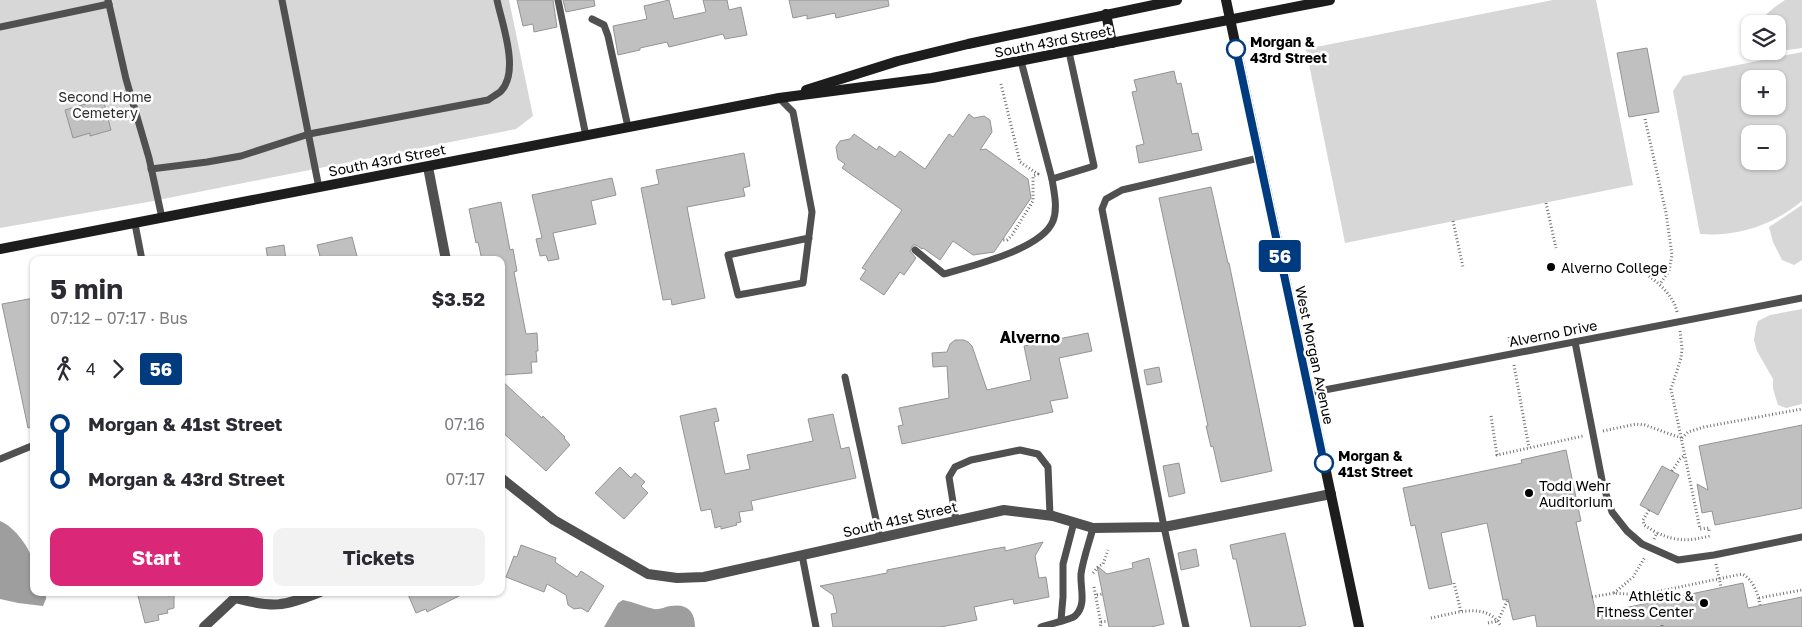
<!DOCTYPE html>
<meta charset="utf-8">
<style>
:root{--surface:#fff;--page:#f2f2f3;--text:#2b2b33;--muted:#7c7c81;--accent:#db2777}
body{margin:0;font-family:"Golos Text",sans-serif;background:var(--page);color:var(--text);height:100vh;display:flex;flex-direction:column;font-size:19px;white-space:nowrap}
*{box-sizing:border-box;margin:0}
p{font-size:16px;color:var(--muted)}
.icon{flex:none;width:28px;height:28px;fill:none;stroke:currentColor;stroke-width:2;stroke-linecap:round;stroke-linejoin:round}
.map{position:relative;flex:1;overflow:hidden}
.side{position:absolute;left:30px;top:256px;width:475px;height:340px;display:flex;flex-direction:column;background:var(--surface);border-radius:10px;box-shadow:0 1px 4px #0004}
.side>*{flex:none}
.badge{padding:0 10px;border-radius:4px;font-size:18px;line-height:32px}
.buttons{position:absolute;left:1741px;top:15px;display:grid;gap:10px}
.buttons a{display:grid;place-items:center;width:45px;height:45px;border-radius:10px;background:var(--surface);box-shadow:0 1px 4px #0004;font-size:25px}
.map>.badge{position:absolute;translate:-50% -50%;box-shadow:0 0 0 2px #fff}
.legs{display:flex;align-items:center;gap:8px;height:55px;padding:0 20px;font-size:16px}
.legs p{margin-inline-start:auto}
.summary{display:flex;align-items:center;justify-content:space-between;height:85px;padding:0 20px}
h1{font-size:28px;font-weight:700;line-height:38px}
.action{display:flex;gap:10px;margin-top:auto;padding:10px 20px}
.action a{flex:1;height:58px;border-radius:10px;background:var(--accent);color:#fff;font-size:20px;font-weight:700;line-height:58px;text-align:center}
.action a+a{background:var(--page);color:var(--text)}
ul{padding:0 20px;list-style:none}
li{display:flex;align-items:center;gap:18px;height:55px;font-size:19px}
li i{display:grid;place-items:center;width:8px;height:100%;margin:0 6px;background:currentColor}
li i::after{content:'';width:12px;height:12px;margin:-6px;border:4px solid;border-radius:50%;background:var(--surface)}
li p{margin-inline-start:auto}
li:first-child i{background:linear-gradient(#0000 50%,currentColor 0)}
li:last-child i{background:linear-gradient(currentColor 50%,#0000 0)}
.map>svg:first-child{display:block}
.green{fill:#d7d7d7;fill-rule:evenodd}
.water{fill:#9e9e9e}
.building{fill:#c0c0c0;stroke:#949494}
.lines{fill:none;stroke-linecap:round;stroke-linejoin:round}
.path{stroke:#727272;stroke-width:3;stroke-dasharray:1 2.5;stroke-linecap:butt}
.lane{stroke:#505050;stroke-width:7}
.street{stroke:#505050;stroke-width:10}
.secondary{stroke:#1d1d1d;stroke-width:10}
.line-1-casing{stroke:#fff;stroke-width:11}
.line-1{stroke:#003b80;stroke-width:8}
.stop-1-dot{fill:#fff;stroke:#003b80;stroke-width:2.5}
.poi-dot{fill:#000;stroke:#fff;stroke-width:2}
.labels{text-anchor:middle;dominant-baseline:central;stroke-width:5;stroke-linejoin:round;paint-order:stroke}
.street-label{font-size:14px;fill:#000;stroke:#fff}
.stop-label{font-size:14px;font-weight:bold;fill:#000;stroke:#fff;text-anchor:start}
.park-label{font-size:14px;fill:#2e2e2e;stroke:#fff}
.poi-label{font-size:14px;fill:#000;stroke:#fff;text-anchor:start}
.quarter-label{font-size:16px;font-weight:bold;fill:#000;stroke:#fff}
</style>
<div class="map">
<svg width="1802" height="627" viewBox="0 0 1802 627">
<rect width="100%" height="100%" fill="#fff"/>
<g class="green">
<path d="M0,0H509L533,116L516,129L148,202L0,228Z"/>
<path d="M1553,0H1596L1633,185L1345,243L1306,49Z"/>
<path d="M1785,0H1802V48L1766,53L1763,51H1778V24L1760,23C1766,12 1775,7 1785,0Z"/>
<path d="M1802,52V201C1773,225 1738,237 1700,234L1673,91L1683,76ZM1750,79H1778V106H1750ZM1750,134H1778V161H1750Z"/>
<path d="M1802,205V260L1794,265L1782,260L1773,242L1769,227Z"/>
<path d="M1802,309V404L1786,408L1778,405L1773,389V379L1757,351L1754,340L1756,327L1758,321L1770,315Z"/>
</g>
<g class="water">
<path d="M0,521C14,526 31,549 34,564C35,573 34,583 34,592L46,593V599L43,606L18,603L0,599Z"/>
<path d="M623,600C634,602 644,607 654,609C659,610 665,607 670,606C687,603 695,611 695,627H604L618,603Z"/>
</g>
<g class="building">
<path d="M517,0H553L557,27L534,32L533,24L523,26Z"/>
<path d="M563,0H594L595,6L566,12Z"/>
<path d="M669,0L674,19L706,12L703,0H727L729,10L741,7L747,35L725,39L723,34L669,47L667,42L640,48V50L618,55L613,26L647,19L644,6Z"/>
<path d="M789,0H888L889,6L836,18L835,13L807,19V15L793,18Z"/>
<path d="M1647,48L1659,112L1629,117L1617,53Z"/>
<path d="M1174,71L1177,84L1181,83L1192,134L1198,133L1202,150L1139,163L1136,146L1144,144L1132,92L1137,91L1134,80Z"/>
<path d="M103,99L111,130L90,136V133L73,138L65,110Z"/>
<path d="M969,114L974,118L984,116L990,120L992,132L980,150L986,149L1028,179L1031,198L994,252L973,255L953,241L940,260L923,248L922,249L916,245H913L910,251L916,258L904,275L900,272L884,295L860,279L866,270L862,268L902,210L842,168L845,164L838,159L836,147L840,141L850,139L854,134L877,150L879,146L895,157L900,151L925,169L949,134L953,137Z"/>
<path d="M744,153L750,186L743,188L745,196L687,207L705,298L672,305L671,299L663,300L641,188L659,184L656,170Z"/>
<path d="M612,178L616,195L591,201L596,224L553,233L559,259L548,261L546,255L540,256L536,239L542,238L532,195Z"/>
<path d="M1211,187L1228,263H1229L1272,471L1221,482L1213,446L1211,447L1206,426H1208L1159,198Z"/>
<path d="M501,202L510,250L513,249L517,271L514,272L526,334L537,333L538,351H536L537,362H531L532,373L503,375L501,349V260H482L478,242L476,243L469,209Z"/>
<path d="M352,237L358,260H321L317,245Z"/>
<path d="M284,245L286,260H268L266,248Z"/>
<path d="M34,298V427L28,428L2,304Z"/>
<path d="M1088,333L1092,351L1059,358L1068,398L1050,401L1053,412L902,444L898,426L903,425L899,408L949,398L947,366L933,367L932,353L947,352L950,344L955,340H964L968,342L972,346L987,390L1031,380L1024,346Z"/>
<path d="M1159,367L1162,382L1147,385L1144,370Z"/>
<path d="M501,380L542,418L543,416L565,437L564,438L570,445L546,471L501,431Z"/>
<path d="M716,408L719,421L714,422L725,474L750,469L747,455L813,441L808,419L833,414L841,449L849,447L856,478L751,501L753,510L739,512L741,522L736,523L737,525L721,529V526L715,528L711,509L701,511L680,416Z"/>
<path d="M1802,425V508L1715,525L1712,511L1702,513L1697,484L1708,490L1699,446Z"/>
<path d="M1566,450L1581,521L1576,522L1596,614L1743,583L1748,608L1802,597V627H1537L1535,615L1513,620L1508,599L1503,600L1487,523L1441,533L1452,584L1429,589L1415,525L1411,526L1403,488L1522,463L1521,460Z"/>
<path d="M1179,463L1185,493L1169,497L1163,466Z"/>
<path d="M1662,466L1679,475L1658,515L1640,505Z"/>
<path d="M620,467L631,478L635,473L645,482L641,486L648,493L624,519L595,493Z"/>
<path d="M1285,533L1306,625L1298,627H1251L1236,559H1233L1230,545Z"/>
<path d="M1043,542L1035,556L1039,578L1046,577L1049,597L1014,604L1013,599L974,607L977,620L957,624L940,627H833L831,614L837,613L833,595L820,586L887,573V570L993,549L1005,547V551Z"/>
<path d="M521,545L556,558L555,562L577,577L581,571L604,586L588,612L581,608L574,609L568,605L566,595L547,584L544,592L506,577L514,556L517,557Z"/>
<path d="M1196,549L1199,566L1181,570L1178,553Z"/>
<path d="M1149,558L1164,624L1151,627H1109L1097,566L1107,574L1133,568L1132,563Z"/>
<path d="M137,592H168V596L174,595V608L167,610L168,613L158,615L159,620L145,623Z"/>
<path d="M407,592H467L427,612L426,609L416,613Z"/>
</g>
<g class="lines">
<g class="path">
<path d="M1001,84L1020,162L1038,174L1033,176V201L1012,235L1007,240H1002"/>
<path d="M1645,119L1666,213L1672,255L1669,271L1660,284"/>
<path d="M1546,203L1556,248"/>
<path d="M1453,221L1463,267"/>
<path d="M1649,276C1661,285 1674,297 1677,312"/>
<path d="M1680,331L1682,349L1681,358L1671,389L1700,529L1709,528V531"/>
<path d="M1509,337L1510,344"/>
<path d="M1514,365L1529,448"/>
<path d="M1491,416L1497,455L1583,436"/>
<path d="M1603,431L1636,424L1645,425L1681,438"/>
<path d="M1682,438L1688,432L1704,427L1802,409"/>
<path d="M1672,471L1680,459L1685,455"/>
<path d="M1649,510L1643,520L1644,525L1657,533"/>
<path d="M1654,539L1657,533C1678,542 1689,541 1710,536"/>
<path d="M1716,564L1721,587"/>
<path d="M1093,573L1099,566L1103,564L1108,550"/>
<path d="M1454,583L1461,612"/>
<path d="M1094,587L1101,624L1100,627"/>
<path d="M1614,593L1633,577L1645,557"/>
<path d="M1097,595L1102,594"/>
<path d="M1592,597L1614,593L1641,595L1742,574C1753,579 1758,594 1760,605"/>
<path d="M1759,598L1802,590"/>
<path d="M1431,618C1453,614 1488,600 1501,627"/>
<path d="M1101,622L1108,621"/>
<path d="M1488,623L1498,621L1508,599"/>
<path d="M1662,625V627"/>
</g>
<g class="lane">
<path d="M108,0L126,79L149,158L162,218"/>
<path d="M282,0L319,188"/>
<path d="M558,0L586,136"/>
<path d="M592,19L604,25L608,36L628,127"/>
<path d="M0,27L109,4"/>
<path d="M1021,61L1052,179L1094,166L1069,52"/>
<path d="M779,98L793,112L812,212L803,283L738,295L728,255L809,238"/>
<path d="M151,169L207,162L241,156L309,134L488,100C492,97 498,94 501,91C520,71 502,24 497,0"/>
<path d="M135,224L142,260"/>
<path d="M915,250L944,274C972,266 1042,249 1053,221C1058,208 1054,192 1052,179"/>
<path d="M1575,342L1603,485L1612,512L1627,531L1642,544L1678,560L1714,555L1802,537"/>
<path d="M845,377L880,538"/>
<path d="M1309,393L1802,298"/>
<path d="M0,459L34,445"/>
<path d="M956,521L949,477L955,467L971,460L1020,450L1038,454L1048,467L1050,515"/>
<path d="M802,555L816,627"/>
<path d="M1061,620L1063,597V564L1074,522"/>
<path d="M1041,627C1049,624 1070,620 1075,616C1087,605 1080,588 1081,574C1083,559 1089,543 1093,528"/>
<path d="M1186,627L1164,527L1102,209L1106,199L1122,190L1259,158"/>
</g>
<g class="street">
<path d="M428,167L446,260"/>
<path d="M501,478L554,520L648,574L677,578L704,577L1004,510L1053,516L1093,528L1164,527L1331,494"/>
<path d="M235,598C273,608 283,607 320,592"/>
<path d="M204,627L235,598"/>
</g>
<g class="secondary">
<path d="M1226,0L1359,627"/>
<path d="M1106,14L1112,43"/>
<path d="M806,90L898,61L968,44L1177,0"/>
<path d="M0,249L779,98L932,78L1330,0"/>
</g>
</g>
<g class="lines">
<defs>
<path id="line-1" d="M1236,49L1324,463"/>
</defs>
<use href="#line-1" class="line-1-casing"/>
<use href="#line-1" class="line-1"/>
</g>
<g class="stop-1-dot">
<circle cx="1236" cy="49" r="9"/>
<circle cx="1324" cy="463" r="9"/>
</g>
<g class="poi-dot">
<circle cx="1551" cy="267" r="5"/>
<circle cx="1529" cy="493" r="5"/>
<circle cx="1704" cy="603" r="5"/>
</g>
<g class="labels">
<g class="street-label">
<text transform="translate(1053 41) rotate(-11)">South 43rd Street</text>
<text transform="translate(387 160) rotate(-11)">South 43rd Street</text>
<text transform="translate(1553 333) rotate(-11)">Alverno Drive</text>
<text transform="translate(1315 355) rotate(78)">West Morgan Avenue</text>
<text transform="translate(900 519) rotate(-13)">South 41st Street</text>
</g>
<g class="stop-label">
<text x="1250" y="41">Morgan &amp;<tspan x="1250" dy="16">43rd Street</tspan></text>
<text x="1338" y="455">Morgan &amp;<tspan x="1338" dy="16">41st Street</tspan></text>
</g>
<g class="park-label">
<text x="105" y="96">Second Home<tspan x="105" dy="16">Cemetery</tspan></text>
</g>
<g class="poi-label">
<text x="1561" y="267">Alverno College</text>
<text x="1539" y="485">Todd Wehr<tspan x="1539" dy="16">Auditorium</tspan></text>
<text x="1694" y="595" text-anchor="end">Athletic &amp;<tspan x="1694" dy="16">Fitness Center</tspan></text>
</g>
<g class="quarter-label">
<text x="1030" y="337">Alverno</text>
</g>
</g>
</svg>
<div class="buttons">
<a><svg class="icon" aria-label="layers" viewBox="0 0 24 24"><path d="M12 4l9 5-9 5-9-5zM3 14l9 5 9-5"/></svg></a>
<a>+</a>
<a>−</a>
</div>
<b class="badge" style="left:1280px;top:256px;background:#003b80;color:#fff">56</b>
<section class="side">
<div class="summary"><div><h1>5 min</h1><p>07:12 – 07:17 · Bus</p></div><b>$3.52</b></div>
<div class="legs"><svg class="icon" aria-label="walk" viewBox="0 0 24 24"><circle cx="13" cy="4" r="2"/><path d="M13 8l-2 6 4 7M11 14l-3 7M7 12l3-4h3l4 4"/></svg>4<svg class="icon" aria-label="forward" viewBox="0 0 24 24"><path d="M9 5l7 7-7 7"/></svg><b class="badge" style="background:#003b80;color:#fff">56</b></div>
<ul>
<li><i style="color:#003b80"></i><b>Morgan &amp; 41st Street</b><p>07:16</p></li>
<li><i style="color:#003b80"></i><b>Morgan &amp; 43rd Street</b><p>07:17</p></li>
</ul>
<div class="action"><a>Start</a><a>Tickets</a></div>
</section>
</div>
